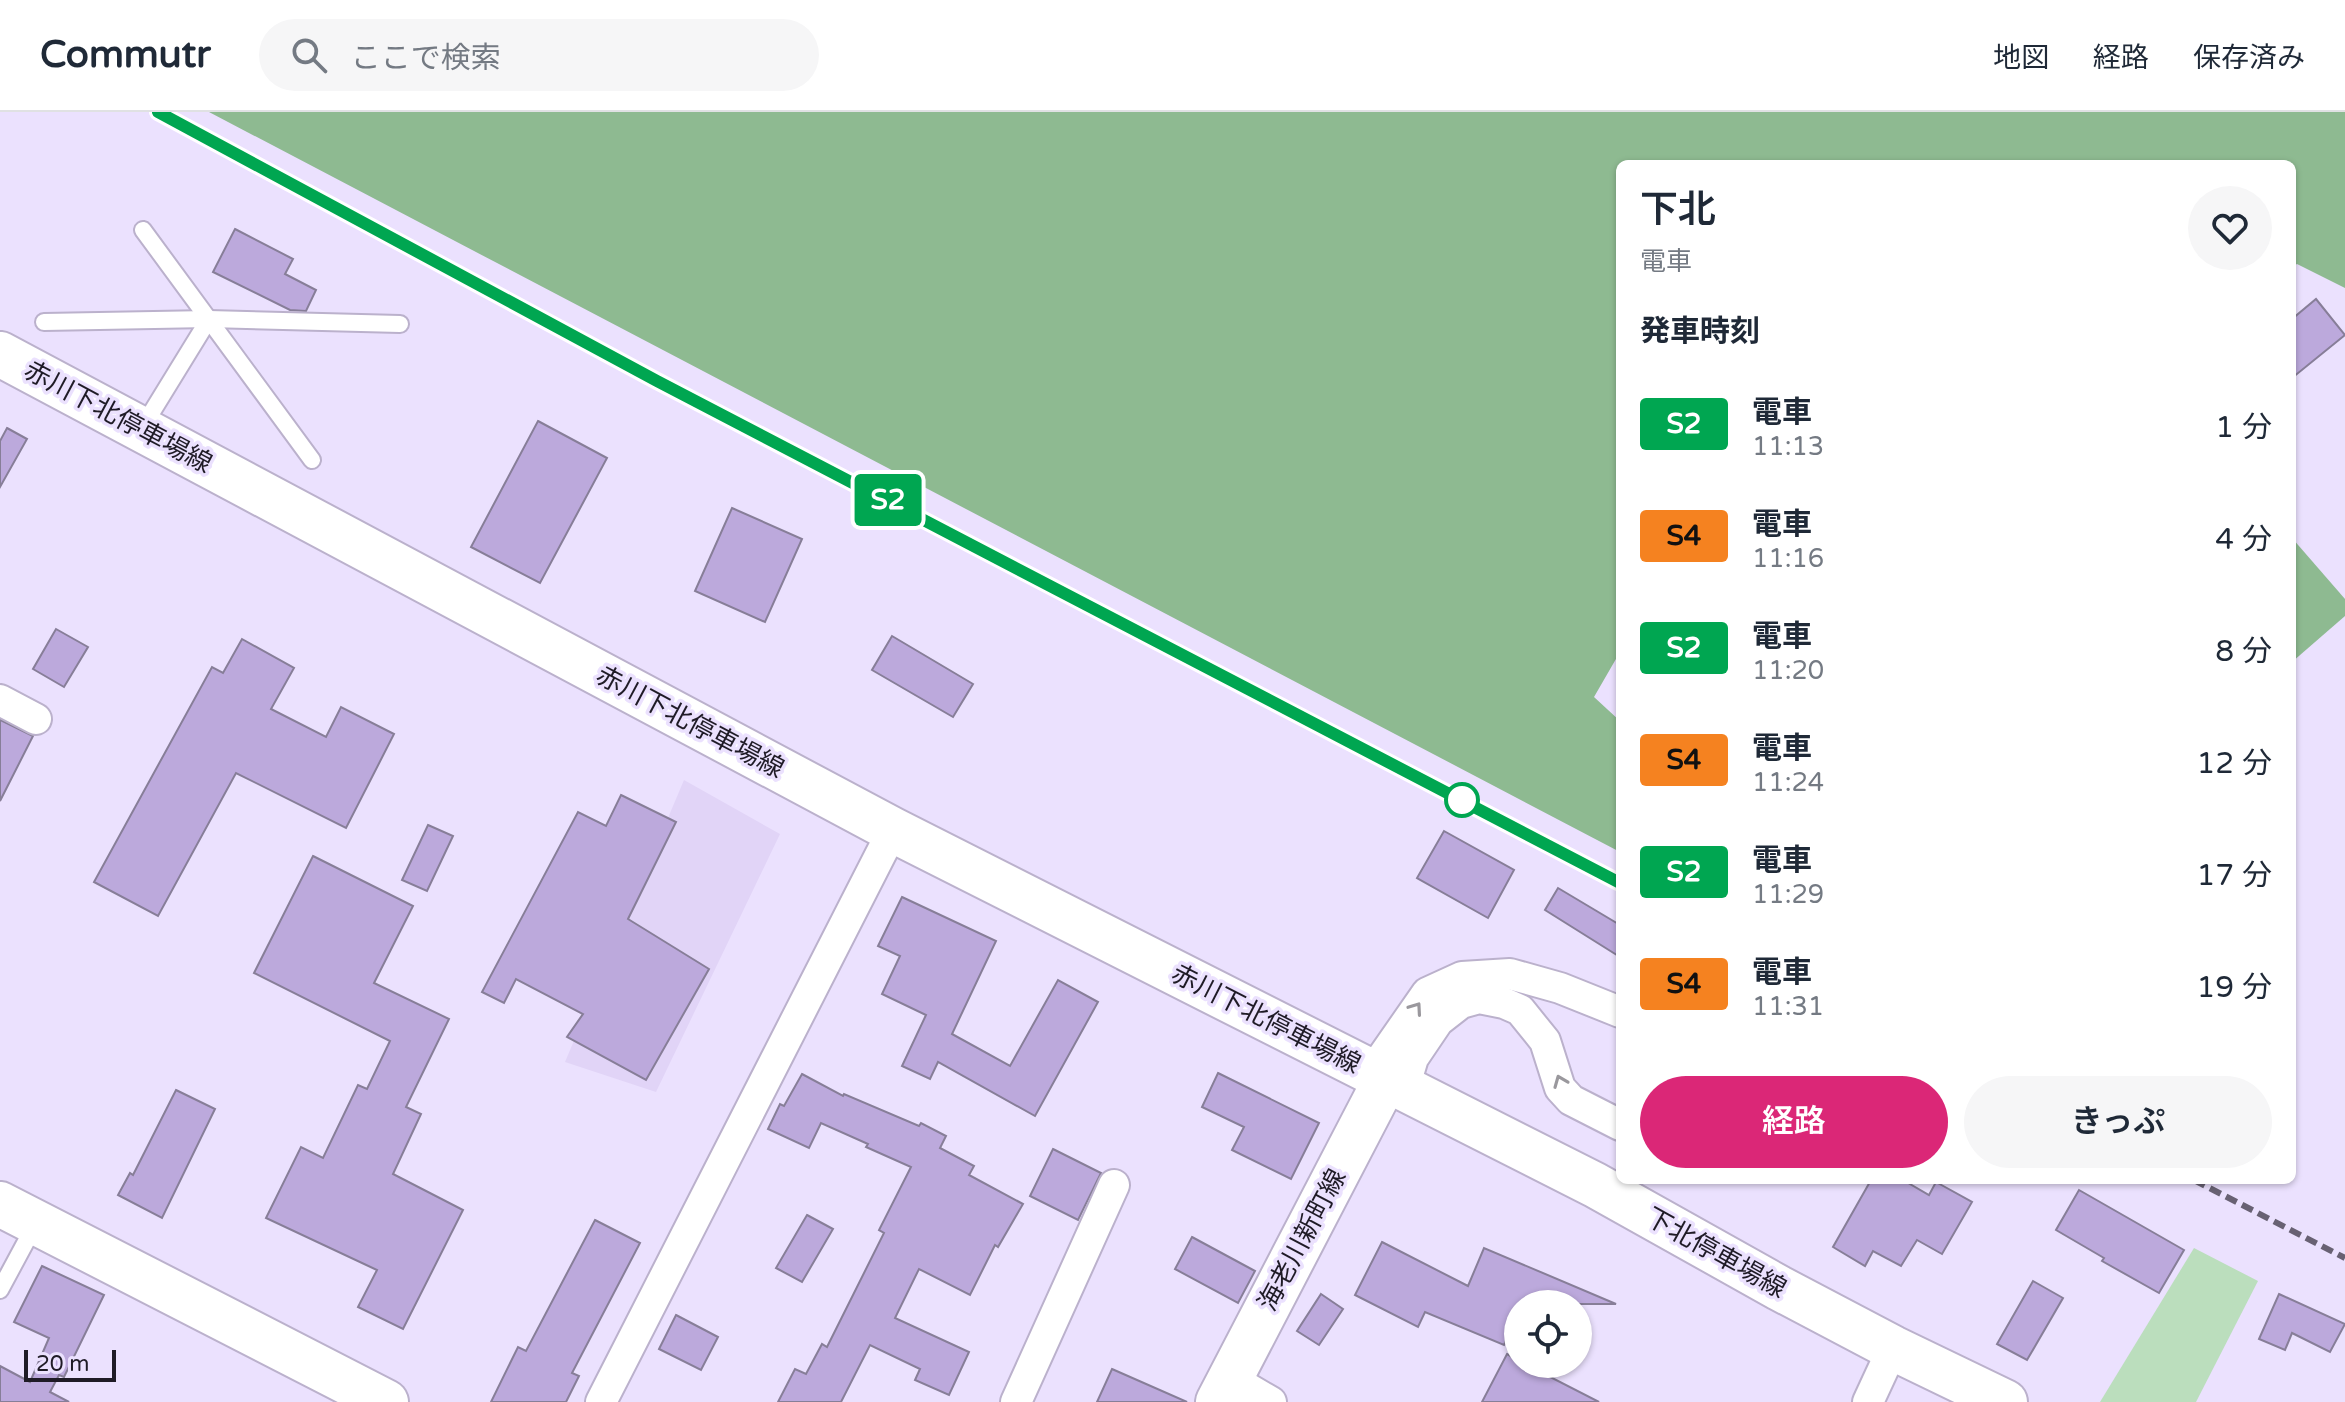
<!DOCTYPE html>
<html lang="ja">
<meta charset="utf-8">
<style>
:root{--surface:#fff;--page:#f6f6f7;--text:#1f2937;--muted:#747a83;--line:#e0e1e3;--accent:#db2777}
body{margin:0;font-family:"Varela Round","Noto Sans JP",sans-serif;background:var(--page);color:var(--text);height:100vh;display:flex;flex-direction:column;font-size:30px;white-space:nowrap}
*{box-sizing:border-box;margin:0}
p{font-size:26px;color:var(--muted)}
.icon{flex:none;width:44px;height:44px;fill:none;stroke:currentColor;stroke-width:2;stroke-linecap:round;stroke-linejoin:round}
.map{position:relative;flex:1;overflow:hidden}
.side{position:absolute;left:1616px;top:48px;width:680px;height:1024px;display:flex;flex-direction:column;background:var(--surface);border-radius:12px;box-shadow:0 2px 6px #0004}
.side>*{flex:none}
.badge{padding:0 16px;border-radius:6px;font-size:28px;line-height:52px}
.controls{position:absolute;left:1504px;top:1178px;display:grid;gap:16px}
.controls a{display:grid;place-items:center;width:88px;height:88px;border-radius:50%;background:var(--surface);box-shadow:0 2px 6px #0004;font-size:40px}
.scale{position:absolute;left:24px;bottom:20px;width:92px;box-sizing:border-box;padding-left:8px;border:4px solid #1f1b26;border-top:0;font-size:22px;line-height:28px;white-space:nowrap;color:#1f1b26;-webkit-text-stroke:6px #ebe1fe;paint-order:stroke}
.map>.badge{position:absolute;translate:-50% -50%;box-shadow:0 0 0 4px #fff}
h2{padding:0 24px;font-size:30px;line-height:72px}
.round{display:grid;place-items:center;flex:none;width:84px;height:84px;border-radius:42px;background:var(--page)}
.overview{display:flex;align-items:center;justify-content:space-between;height:136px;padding:0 24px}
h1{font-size:38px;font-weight:600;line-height:60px}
.action{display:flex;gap:16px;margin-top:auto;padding:16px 24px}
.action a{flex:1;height:92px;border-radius:48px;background:var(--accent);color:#fff;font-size:32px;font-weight:600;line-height:92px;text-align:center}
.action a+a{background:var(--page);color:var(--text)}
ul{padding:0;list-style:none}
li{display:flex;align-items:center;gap:24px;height:112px;padding:0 24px}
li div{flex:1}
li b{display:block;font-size:30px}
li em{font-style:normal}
li .badge{min-width:88px;font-weight:700;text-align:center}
header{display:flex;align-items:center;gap:48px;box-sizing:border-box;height:112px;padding:0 40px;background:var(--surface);border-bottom:2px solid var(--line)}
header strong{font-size:38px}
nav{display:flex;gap:44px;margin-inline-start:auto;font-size:28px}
.search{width:560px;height:72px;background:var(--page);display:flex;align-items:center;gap:20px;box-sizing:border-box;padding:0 28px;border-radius:44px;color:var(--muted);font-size:30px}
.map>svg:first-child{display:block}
.built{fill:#e1d4f7}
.green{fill:#bbdebd}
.forest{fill:#8eba91}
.building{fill:#bca9dc;stroke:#877e98;stroke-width:2}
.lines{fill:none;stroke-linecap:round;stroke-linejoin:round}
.lane-casing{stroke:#bbb1cc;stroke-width:20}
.street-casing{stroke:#bbb1cc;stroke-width:34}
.secondary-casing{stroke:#bbb1cc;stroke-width:48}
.lane{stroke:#fff;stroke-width:16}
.street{stroke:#fff;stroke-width:30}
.secondary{stroke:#fff;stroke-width:44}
.rail{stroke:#686173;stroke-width:6;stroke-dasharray:12 6;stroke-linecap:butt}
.oneway{stroke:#9a989d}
.line-casing{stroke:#fff;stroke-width:18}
.line{stroke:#00a651;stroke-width:12}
.stop-dot{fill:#fff;stroke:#00a651;stroke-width:4}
.labels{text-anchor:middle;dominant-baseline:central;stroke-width:7;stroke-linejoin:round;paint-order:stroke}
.street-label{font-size:26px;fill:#1f1b26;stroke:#ebe1fe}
</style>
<header>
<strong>Commutr</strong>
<div class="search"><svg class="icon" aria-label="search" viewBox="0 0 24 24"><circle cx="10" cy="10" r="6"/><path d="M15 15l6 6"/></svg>ここで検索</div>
<nav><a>地図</a><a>経路</a><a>保存済み</a></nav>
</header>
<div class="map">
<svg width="2345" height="1290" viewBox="0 0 2345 1290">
<rect width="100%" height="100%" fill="#ebe1fe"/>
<path class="built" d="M684,668L780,722L656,980L565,950Z"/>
<path class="green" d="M2194,1136L2258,1169L2196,1290H2100Z"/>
<g class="forest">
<path d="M209,0H2345V176L2297,152L2292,155V52H1620V540L1594,585L1620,609V740Z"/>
<path d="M2292,426L2345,487V504L2292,550Z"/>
</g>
<g class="building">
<path d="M235,117L293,147L285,162L316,178L306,199L290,198L213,160Z"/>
<path d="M2316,187L2345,223L2292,266V207Z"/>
<path d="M538,309L607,346L540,471L471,435Z"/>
<path d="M7,316L27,327L0,375V329Z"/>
<path d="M732,396L802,427L765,510L695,479Z"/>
<path d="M56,517L88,535L64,575L33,557Z"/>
<path d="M892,524L973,572L953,605L872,558Z"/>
<path d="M242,527L294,556L271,597L326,625L341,595L394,622L346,716L236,661L158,804L94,770L212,555L223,561Z"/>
<path d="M0,608L33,624L0,689Z"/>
<path d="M621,683L676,710L628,807L709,857L646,968L567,925L583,902L516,867L504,891L482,880L578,700L606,714Z"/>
<path d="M428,713L453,724L427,779L402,768Z"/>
<path d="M1444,719L1514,758L1488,806L1417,766Z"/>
<path d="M313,744L413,794L374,871L449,907L406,995L421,1002L393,1062L463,1098L403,1217L358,1195L377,1158L266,1106L301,1035L323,1046L358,973L367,977L390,929L254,861Z"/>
<path d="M1558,776L1620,813V845L1545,798Z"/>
<path d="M902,785L996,829L952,922L1010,954L1058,868L1098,890L1035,1004L938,950L930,967L902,954L926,903L882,882L900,844L878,834Z"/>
<path d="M1218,961L1319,1011L1291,1067L1232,1038L1244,1015L1202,995Z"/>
<path d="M802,962L843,984L844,982L919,1014L921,1011L946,1024L940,1036L974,1054L969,1063L1023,1092L998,1135L995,1133L970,1183L919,1157L895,1206L969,1240L949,1283L915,1268L920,1257L870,1233L841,1290H778L795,1257L806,1262L822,1232L827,1235L884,1121L879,1118L911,1055L866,1035L868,1032L821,1011L809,1036L768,1017L780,992L784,994Z"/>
<path d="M176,978L215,997L162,1106L118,1083L130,1061L133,1063Z"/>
<path d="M1053,1037L1101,1061L1078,1108L1030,1084Z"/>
<path d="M1871,1068H1903L1929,1083L1936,1070L1972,1090L1942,1142L1917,1128L1901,1154L1873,1139L1865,1154L1833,1135Z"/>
<path d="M2079,1078L2184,1138L2159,1181L2102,1149L2104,1146L2056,1118Z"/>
<path d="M807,1103L833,1117L802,1170L776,1156Z"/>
<path d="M595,1108L640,1131L572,1261L579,1264L566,1290H491L518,1235L526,1239Z"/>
<path d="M1192,1125L1255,1159L1238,1191L1175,1157Z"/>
<path d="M1382,1130L1468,1174L1484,1136L1616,1192H1518V1201L1504,1233L1425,1200L1418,1215L1355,1183Z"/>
<path d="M42,1154L104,1183L64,1265L59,1263L50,1280L69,1290H0V1254L30,1270L49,1226L14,1210Z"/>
<path d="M2033,1169L2063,1186L2027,1248L1997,1232Z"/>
<path d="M1321,1182L1343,1197L1319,1233L1297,1219Z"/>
<path d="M2279,1182L2345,1212L2330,1240L2292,1221L2285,1238L2259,1227Z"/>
<path d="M676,1203L718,1225L701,1258L659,1237Z"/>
<path d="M1507,1242L1518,1248V1252H1525L1599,1290H1482Z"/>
<path d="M1112,1257L1187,1290H1097Z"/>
</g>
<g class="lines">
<defs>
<g id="lane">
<path d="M143,118L312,348"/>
<path d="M44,210L209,207L400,212"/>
<path d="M142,316L209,207"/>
<path d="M0,1178L36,1111"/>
</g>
<g id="street">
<path d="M0,588L36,607"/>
<path d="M1372,960L1427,881L1462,865L1510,862L1560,876L1620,900"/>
<path d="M1404,976L1413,946L1438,909L1461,891L1479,886L1504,891L1520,898L1545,929L1560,976L1571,988L1620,1013"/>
<path d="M1230,1266L1271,1290"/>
<path d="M601,1290L893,718"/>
<path d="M1016,1290L1114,1073"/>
<path d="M1868,1290L1893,1236"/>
</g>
<g id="secondary">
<path d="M0,242L893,718L1595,1073L1779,1176L1893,1236L2005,1290"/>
<path d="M0,1092L386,1290"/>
<path d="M1218,1290L1386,967"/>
</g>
</defs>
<use href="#lane" class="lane-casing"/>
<use href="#street" class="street-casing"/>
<use href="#secondary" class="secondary-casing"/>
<use href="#lane" class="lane"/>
<use href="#street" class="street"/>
<use href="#secondary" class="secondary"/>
<g class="rail">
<path d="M158,0L657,269L1620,771"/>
<path d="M2194,1068L2345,1146"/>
</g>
</g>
<defs><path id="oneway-chevron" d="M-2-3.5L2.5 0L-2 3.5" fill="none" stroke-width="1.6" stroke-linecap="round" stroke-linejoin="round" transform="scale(2)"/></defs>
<g class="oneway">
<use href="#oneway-chevron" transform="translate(1416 896) rotate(-55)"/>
<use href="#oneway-chevron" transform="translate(1560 969) rotate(-112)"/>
</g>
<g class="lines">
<defs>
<path id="line" d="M158,0L657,269L1620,771"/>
</defs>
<use href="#line" class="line-casing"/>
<use href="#line" class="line"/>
</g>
<circle class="stop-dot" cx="1462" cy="688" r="16"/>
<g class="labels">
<g class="street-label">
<text transform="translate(118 305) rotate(28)">赤川下北停車場線</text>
<text transform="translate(690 610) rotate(28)">赤川下北停車場線</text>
<text transform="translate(1266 907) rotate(27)">赤川下北停車場線</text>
<text transform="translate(1302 1128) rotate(-62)">海老川新町線</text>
<text transform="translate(1716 1141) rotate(29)">下北停車場線</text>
</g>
</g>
</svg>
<div class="controls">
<a><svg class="icon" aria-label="locate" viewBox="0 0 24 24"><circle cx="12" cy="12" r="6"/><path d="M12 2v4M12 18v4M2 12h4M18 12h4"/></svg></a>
</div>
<div class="scale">20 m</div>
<b class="badge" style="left:888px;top:388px;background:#00a651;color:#fff">S2</b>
<section class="side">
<div class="overview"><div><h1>下北</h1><p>電車</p></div><a class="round"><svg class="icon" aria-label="heart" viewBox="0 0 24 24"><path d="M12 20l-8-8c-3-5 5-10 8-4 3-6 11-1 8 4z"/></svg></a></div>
<h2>発車時刻</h2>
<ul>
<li><span class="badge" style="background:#00a651;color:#fff">S2</span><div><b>電車</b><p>11:13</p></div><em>1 分</em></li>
<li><span class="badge" style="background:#f58220;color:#111">S4</span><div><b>電車</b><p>11:16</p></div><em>4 分</em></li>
<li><span class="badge" style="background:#00a651;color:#fff">S2</span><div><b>電車</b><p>11:20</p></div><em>8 分</em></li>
<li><span class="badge" style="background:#f58220;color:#111">S4</span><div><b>電車</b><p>11:24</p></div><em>12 分</em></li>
<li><span class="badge" style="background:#00a651;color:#fff">S2</span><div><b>電車</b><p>11:29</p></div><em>17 分</em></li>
<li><span class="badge" style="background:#f58220;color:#111">S4</span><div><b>電車</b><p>11:31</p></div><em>19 分</em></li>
</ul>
<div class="action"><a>経路</a><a>きっぷ</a></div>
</section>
</div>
